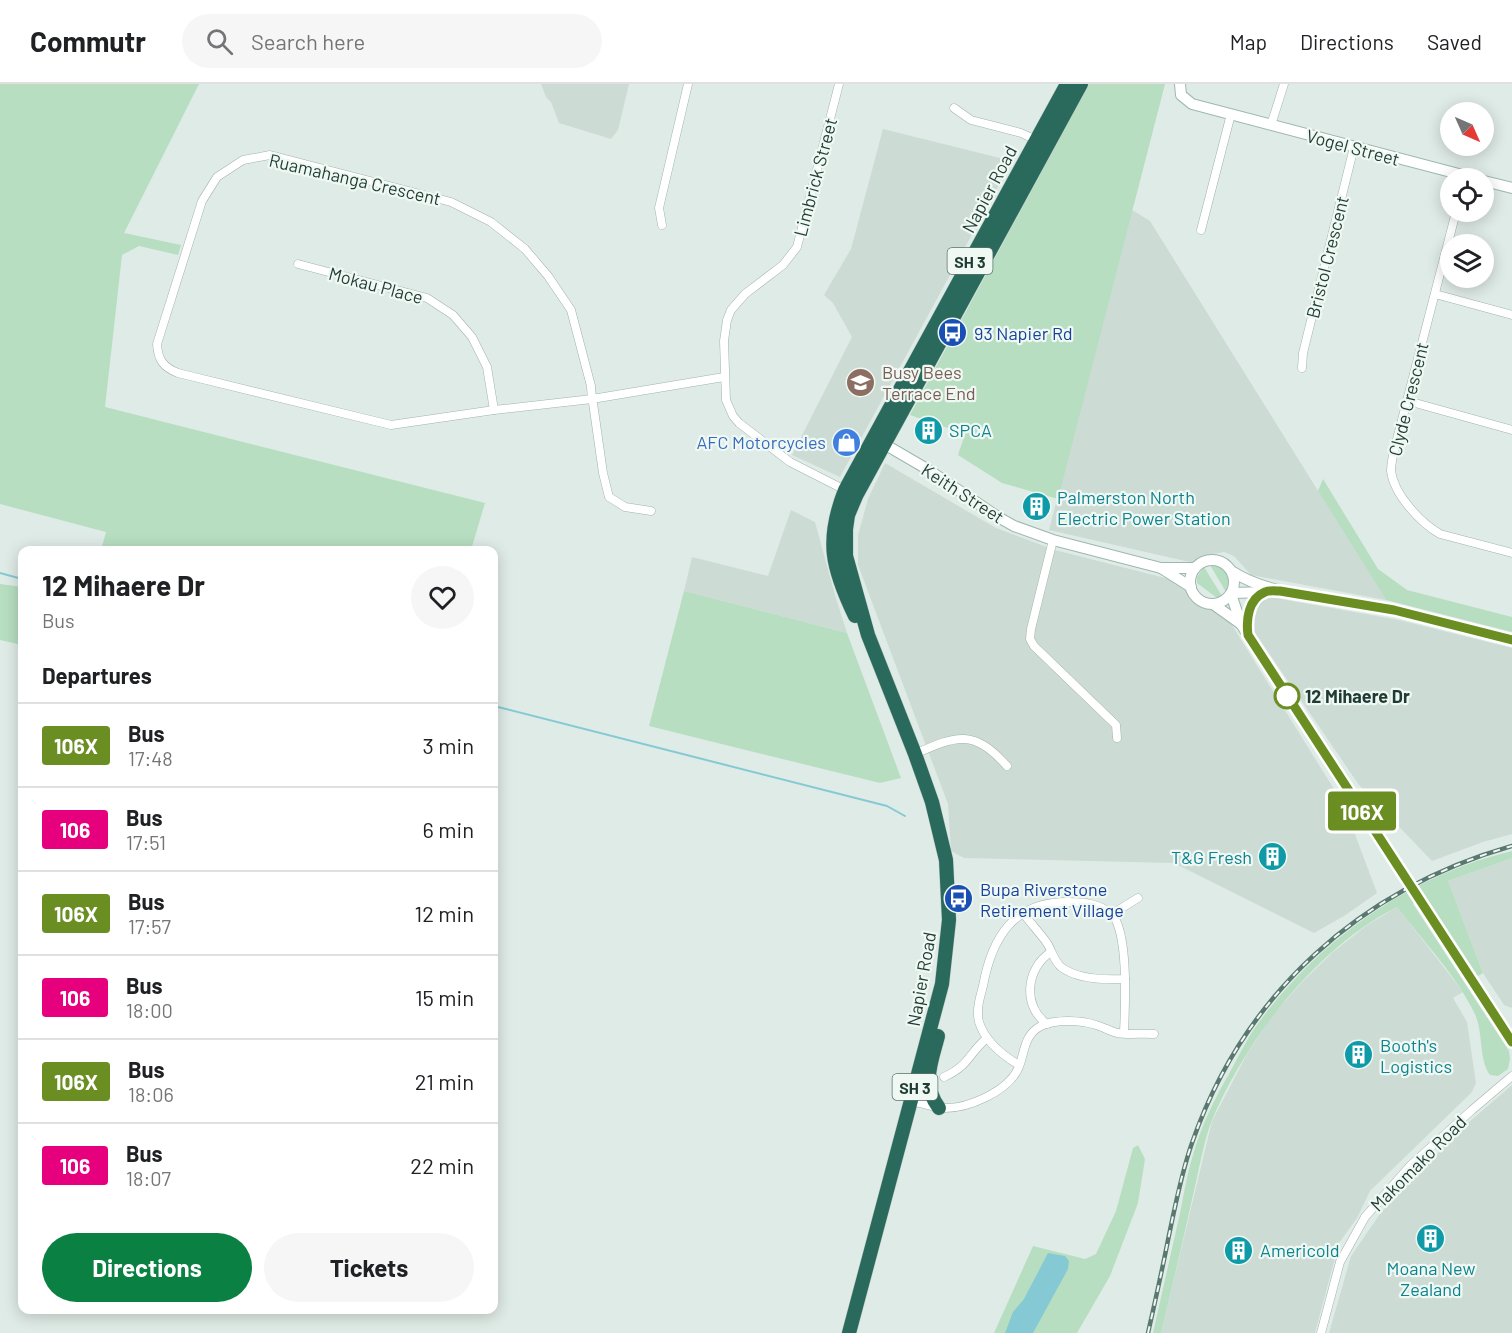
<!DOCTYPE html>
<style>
:root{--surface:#fff;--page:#f6f6f6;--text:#202124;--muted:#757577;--line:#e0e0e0;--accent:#0b8043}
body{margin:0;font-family:Barlow,sans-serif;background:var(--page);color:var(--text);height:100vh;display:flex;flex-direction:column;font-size:22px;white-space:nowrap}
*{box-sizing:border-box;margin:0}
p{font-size:20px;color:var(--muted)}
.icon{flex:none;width:33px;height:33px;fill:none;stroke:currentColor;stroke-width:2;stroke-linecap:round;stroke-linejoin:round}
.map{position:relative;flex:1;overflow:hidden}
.sheet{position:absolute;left:18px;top:462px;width:480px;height:768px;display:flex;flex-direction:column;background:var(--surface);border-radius:12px;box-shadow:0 3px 15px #0003}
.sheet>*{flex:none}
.badge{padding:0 12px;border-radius:4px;font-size:21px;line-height:39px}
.needle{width:39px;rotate:135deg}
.controls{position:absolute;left:1440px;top:18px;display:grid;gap:12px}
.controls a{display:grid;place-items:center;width:54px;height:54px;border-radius:50%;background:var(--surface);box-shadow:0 3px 15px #0003;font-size:30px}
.map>.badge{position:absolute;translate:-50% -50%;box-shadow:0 0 0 3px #fff}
h2{padding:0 24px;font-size:22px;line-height:54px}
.round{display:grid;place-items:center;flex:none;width:63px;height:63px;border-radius:32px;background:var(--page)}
.headline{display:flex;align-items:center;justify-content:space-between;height:102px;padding:0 24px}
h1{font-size:28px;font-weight:700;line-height:45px}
.action{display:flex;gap:12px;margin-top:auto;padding:12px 24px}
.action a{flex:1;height:69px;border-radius:36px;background:var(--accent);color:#fff;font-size:24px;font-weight:700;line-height:69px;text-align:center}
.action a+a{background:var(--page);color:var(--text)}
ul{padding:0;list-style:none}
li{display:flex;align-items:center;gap:18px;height:84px;padding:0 24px;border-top:2px solid var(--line)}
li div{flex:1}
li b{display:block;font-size:22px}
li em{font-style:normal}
li .badge{min-width:66px;font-weight:700;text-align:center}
header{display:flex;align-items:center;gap:36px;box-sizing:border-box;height:84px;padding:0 30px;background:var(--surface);border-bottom:2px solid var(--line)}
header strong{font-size:28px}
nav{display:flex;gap:33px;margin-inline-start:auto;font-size:21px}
.search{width:420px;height:54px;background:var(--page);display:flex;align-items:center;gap:15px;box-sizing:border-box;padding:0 21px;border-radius:33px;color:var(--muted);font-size:22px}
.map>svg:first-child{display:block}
.built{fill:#cddbd5}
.green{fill:#b7dec0}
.water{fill:#84c9d4}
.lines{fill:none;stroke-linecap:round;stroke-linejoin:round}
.stream{stroke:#84c9d4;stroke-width:2}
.street-casing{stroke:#a2b3ad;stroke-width:9}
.secondary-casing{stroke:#9db8ae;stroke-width:12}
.highway-casing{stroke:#c0c8c6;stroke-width:15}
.street{stroke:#fff;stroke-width:8}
.secondary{stroke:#fff;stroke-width:10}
.highway{stroke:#2a6a5c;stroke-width:14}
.rail-casing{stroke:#59786f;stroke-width:4.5}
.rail{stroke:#f0f8f4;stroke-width:2;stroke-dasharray:7;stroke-linecap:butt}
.secondary-bridge-casing{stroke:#9db8ae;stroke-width:12;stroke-linecap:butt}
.secondary-bridge{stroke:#fff;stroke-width:10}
.line-casing{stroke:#fff;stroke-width:14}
.line{stroke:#6b8e23;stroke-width:9}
.stop-dot{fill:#fff;stroke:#6b8e23;stroke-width:3}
.labels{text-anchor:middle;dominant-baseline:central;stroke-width:4.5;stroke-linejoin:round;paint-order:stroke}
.shield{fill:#f0f8f4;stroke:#5e746e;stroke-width:1.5}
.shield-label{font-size:16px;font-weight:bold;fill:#1f3c34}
.street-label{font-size:18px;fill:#1f3c34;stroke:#f0f8f4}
.transit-label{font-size:18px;fill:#164399;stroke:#f0f8f4;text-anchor:start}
.education-label{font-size:18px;fill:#785e54;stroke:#f0f8f4;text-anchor:start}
.culture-label{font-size:18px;fill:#0d838f;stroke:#f0f8f4;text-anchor:start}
.shop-label{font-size:18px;fill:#366cbe;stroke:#f0f8f4;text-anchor:end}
.stop-label{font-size:18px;font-weight:bold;fill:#1f3c34;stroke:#f0f8f4;text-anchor:start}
</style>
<header>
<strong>Commutr</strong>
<div class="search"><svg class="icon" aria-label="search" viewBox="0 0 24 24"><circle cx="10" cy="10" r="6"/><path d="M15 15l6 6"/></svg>Search here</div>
<nav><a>Map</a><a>Directions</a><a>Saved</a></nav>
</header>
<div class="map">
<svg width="1512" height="1249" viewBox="0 0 1512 1249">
<rect width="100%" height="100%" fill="#dfebe6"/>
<g class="built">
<path d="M541,0H629L618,46L611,55L559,39L551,18L546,13Z"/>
<path d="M883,45L1012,77L840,393L792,371L852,253L833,219L824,211L851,165Z"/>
<path d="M1132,126L1150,137L1386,516L1251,491L1234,472L1224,468L1205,472L1194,479L1049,446Z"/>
<path d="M885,379L996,444L1055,466L1185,499L1225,530L1344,721L1377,809L1344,832L1314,849L1174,779L964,774L951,767L948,720L858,481V451L868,415Z"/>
<path d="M791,426L815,438L835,511L847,549L684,507L692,473L768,492Z"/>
<path d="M1270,513L1399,536L1512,564V750L1483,758L1432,777L1359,701L1251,543V528L1258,519Z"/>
<path d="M1512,774V924L1504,921L1483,889L1448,797Z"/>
<path d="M1397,823L1463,908L1453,914L1467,938L1476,999L1472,1008L1370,1107L1357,1134L1339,1159L1315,1249H1161L1212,1037L1247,970L1272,932L1302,898L1333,868L1366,842Z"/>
<path d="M1512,1001V1249H1329L1351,1172L1380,1130L1461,1045Z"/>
</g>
<g class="green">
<path d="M0,0H199L124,149L181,161L178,171L139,162L122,171L105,323L485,419L471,466H101L106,448L0,420Z"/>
<path d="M1089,0H1165L1058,415L1002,399L958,371L965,350L910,331Z"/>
<path d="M1323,395L1378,485L1407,506L1512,533V548L1386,516L1318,407Z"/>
<path d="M1210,481C1226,482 1232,493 1226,508Z"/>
<path d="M1204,483L1222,512L1217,514L1197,499V493Z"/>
<path d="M0,500L22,503V561L0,556Z"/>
<path d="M684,507L847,549L901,694L880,699L649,642Z"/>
<path d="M1512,767V774L1448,797L1483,889L1478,892L1425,812L1413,820L1509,967L1510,975L1508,985L1498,992L1490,991C1478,974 1484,948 1474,928C1455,890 1423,857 1397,823C1316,864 1247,954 1212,1036C1203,1059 1199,1087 1193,1111C1183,1157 1172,1203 1161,1249H1153C1162,1209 1171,1169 1180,1129C1184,1110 1187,1090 1193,1071C1201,1042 1215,1014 1230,988C1237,975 1244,961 1252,948C1313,860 1407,792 1512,767Z"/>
<path d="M1138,1061L1145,1075L1138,1119L1110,1192L1077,1249H994L1033,1162L1085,1175L1096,1170L1116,1127L1133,1064Z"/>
</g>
<path class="water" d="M1048,1169L1065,1172L1069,1177L1068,1185L1033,1249H1005L1013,1228L1024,1215Z"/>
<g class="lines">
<g class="stream">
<path d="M0,489L22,495"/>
<path d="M494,622L887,722L905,732"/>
</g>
<defs>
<g id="street">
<path d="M839,0L797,163L783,181L745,210L731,226L727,236L724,257L726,316L733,332L739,339L790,378L847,407"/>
<path d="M954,24L971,36L1021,49L1036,56"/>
<path d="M1271,41L1284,0"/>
<path d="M1456,128L1395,363C1393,371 1391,379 1391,387C1394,411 1421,439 1440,450L1512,469"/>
<path d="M662,141L659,124L688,0"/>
<path d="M1201,146L1231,30"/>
<path d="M298,180L427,214L453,231L472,253L487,283L494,326"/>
<path d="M1435,210L1512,231"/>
<path d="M1302,284L1303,269L1354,63"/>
<path d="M1408,317L1512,346"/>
<path d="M651,427L625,423L609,413L603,389L593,319C592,313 591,308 591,302L571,226L548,192L525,165L491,138L451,118L270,71L243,76L217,93L202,117L157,260C158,276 163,283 178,289L391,341L494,326L592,315L724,293"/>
<path d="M1053,456L1031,545L1030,555L1034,562L1116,641L1117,654"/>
<path d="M915,670C957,651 974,645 1007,682"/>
<path d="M1024,830C1031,840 1040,849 1047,859C1052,867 1054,877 1061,883C1077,895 1106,896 1125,895"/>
<path d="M1047,940C1022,922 1026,884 1051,868"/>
<path d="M1124,949C1125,922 1129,850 1112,830L1138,814"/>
<path d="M1019,981C1002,971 985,957 979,938C976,926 980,913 983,902C992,853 1014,817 1069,818C1085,818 1099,820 1112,830"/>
<path d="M944,993C970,981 968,970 987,954"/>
<path d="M911,1017C922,1019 932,1023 943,1024C967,1025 1007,1008 1018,985C1025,970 1023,951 1041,942C1055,935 1081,936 1096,941C1103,943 1110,947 1117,949C1129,951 1142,949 1154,950"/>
<path d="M1321,1249L1340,1178L1365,1133L1411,1081L1472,1026L1512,992"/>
</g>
<g id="secondary">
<path d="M1180,0L1181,11L1192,20L1474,94"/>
<path d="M1484,97L1512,104"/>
<path d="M879,357L927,385L998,433L1014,442L1053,456L1161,484H1195"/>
<circle cx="1212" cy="498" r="22"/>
<path d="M1161,484L1191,503"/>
<path d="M1233,488C1273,514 1344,515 1392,525C1432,534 1472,546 1512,556"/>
<path d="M1232,509L1267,508"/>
<path d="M1231,510L1241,540L1401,787"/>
<path d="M1213,520L1241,540"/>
<path d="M1247,545C1246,528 1252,518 1265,508"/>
<path d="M1419,815L1512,958"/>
</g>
<g id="highway">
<path d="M855,532C832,484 825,457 845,406L1067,0"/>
<path d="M938,952C931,979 921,1000 939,1024"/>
<path d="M849,1249L942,900L949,836L946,776L932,718L915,670L868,551L846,472V445L848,431L856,412L1081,0"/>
</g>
</defs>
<use href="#street" class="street-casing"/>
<use href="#secondary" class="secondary-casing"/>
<use href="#highway" class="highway-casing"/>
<use href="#street" class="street"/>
<use href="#secondary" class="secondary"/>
<use href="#highway" class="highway"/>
<defs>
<path id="rail" d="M1148,1249C1155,1218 1162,1187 1168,1156C1175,1123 1181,1090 1192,1059C1244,909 1361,805 1512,762"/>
</defs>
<use href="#rail" class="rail-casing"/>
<use href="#rail" class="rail"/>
<defs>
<path id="secondary-bridge" d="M1401,787L1419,815"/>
</defs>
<use href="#secondary-bridge" class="secondary-bridge-casing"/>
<use href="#secondary-bridge" class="secondary-bridge"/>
</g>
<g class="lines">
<defs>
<path id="line" d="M1512,556L1394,526L1280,507C1276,507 1269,506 1265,508C1248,515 1246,536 1248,551L1512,958"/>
</defs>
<use href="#line" class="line-casing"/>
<use href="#line" class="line"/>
</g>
<defs>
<symbol id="bus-disc" viewBox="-11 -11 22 22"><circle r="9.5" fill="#1a4fb4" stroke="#f0f8f4"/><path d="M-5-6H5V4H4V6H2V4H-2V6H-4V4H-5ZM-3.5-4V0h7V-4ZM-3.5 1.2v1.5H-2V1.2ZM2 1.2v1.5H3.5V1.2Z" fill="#fff"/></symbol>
<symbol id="school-disc" viewBox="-11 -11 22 22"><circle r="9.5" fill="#8d6e63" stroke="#f0f8f4"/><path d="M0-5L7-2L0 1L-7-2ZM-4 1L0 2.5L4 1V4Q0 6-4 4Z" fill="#fff"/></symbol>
<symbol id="building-disc" viewBox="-11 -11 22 22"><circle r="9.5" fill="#0f9aa8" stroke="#f0f8f4"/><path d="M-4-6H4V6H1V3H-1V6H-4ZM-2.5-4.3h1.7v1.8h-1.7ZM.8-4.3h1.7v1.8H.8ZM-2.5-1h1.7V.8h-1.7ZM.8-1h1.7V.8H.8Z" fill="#fff"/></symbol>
<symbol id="shop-disc" viewBox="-11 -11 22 22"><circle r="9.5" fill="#3f7fe0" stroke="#f0f8f4"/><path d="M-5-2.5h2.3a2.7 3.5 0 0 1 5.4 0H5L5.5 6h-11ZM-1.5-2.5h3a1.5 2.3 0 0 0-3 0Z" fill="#fff"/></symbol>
</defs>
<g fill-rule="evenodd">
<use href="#bus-disc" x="936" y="232" width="33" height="33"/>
<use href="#school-disc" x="844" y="282" width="33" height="33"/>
<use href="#building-disc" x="912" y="330" width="33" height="33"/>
<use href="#shop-disc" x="830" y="342" width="33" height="33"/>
<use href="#building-disc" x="1020" y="406" width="33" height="33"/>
<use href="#building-disc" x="1256" y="756" width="33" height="33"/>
<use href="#bus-disc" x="942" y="798" width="33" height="33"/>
<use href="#building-disc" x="1342" y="954" width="33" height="33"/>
<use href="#building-disc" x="1414" y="1138" width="33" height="33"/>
<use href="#building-disc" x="1222" y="1150" width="33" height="33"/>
</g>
<circle class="stop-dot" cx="1287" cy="612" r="12"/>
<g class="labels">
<g class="shield">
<rect x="947.5" y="164" width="45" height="26" rx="4.5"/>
<rect x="892.5" y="990" width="45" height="26" rx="4.5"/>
</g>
<g class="shield-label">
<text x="970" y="177">SH 3</text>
<text x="915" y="1003">SH 3</text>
</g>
<g class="street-label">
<text transform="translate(1353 63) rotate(15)">Vogel Street</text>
<text transform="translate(815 93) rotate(-75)">Limbrick Street</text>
<text transform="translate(355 95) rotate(13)">Ruamahanga Crescent</text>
<text transform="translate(989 105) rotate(-62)">Napier Road</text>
<text transform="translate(1327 173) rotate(-76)">Bristol Crescent</text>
<text transform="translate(376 201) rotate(15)">Mokau Place</text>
<text transform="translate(1408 315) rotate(-76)">Clyde Crescent</text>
<text transform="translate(963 409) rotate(33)">Keith Street</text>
<text transform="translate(921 895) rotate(-80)">Napier Road</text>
<text transform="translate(1418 1079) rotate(-45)">Makomako Road</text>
</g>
<g class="transit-label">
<text x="974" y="249">93 Napier Rd</text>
<text x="980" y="805">Bupa Riverstone<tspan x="980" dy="21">Retirement Village</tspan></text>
</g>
<g class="education-label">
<text x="882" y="288">Busy Bees<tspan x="882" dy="21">Terrace End</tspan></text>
</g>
<g class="culture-label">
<text x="949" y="346">SPCA</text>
<text x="1057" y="413">Palmerston North<tspan x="1057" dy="21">Electric Power Station</tspan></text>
<text x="1252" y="773" text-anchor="end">T&amp;G Fresh</text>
<text x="1380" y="961">Booth's<tspan x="1380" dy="21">Logistics</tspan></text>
<text x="1260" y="1166">Americold</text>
<text x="1431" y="1184" text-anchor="middle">Moana New<tspan x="1431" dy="21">Zealand</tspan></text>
</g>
<g class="shop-label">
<text x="826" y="358">AFC Motorcycles</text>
</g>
<g class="stop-label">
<text x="1305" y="612">12 Mihaere Dr</text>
</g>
</g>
</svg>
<div class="controls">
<a><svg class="needle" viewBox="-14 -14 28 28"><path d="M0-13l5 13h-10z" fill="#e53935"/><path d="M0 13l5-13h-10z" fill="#757577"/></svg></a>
<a><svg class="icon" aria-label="locate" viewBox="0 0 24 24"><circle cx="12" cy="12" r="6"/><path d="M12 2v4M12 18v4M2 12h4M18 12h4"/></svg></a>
<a><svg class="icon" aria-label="layers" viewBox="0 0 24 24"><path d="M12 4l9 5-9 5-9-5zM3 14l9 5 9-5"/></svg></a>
</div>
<b class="badge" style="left:1362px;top:727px;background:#6b8e23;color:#fff">106X</b>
<section class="sheet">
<div class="headline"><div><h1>12 Mihaere Dr</h1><p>Bus</p></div><a class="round"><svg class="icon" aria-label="heart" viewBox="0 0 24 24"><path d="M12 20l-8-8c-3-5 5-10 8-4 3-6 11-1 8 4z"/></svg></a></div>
<h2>Departures</h2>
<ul>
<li><span class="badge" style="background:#6b8e23;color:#fff">106X</span><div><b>Bus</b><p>17:48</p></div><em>3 min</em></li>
<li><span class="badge" style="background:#e6007e;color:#fff">106</span><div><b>Bus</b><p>17:51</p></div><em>6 min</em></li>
<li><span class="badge" style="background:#6b8e23;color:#fff">106X</span><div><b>Bus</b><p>17:57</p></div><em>12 min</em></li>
<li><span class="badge" style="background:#e6007e;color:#fff">106</span><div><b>Bus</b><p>18:00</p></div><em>15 min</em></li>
<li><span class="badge" style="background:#6b8e23;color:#fff">106X</span><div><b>Bus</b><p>18:06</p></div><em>21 min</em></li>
<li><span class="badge" style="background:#e6007e;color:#fff">106</span><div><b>Bus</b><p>18:07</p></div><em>22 min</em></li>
</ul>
<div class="action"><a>Directions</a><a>Tickets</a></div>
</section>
</div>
